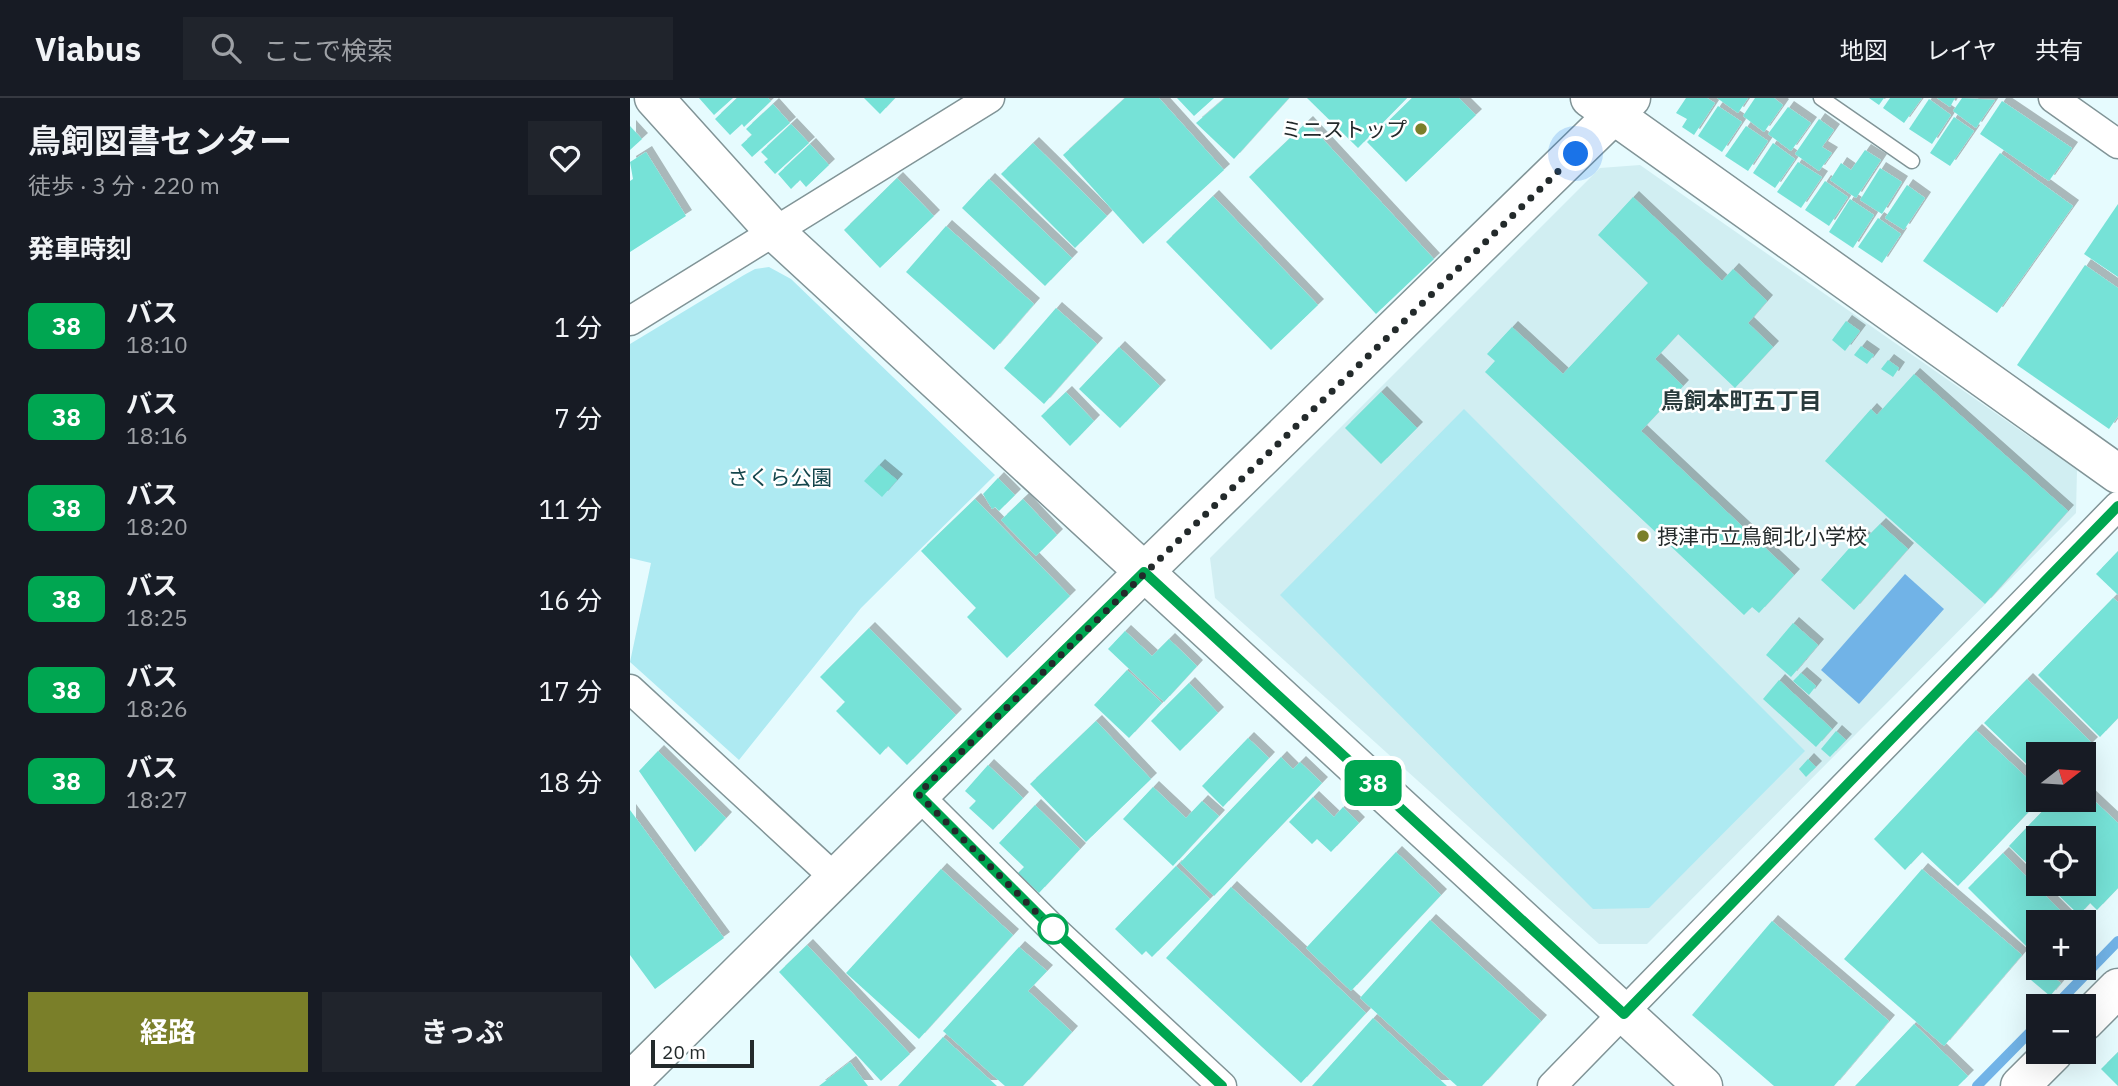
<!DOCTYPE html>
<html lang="ja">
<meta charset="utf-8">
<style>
:root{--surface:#171b24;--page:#20242c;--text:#f1f3f6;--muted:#9ea1a6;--line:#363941;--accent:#7a7f29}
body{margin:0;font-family:"IBM Plex Sans","Noto Sans JP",sans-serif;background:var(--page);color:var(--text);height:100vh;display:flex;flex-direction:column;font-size:26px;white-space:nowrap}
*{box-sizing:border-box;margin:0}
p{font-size:23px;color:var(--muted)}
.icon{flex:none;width:38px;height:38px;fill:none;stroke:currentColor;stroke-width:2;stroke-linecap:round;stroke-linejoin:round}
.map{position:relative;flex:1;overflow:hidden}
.details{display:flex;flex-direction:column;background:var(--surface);width:630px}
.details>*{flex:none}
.badge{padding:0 14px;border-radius:10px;font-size:24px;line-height:46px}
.needle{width:46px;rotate:73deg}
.tools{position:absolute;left:1396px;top:644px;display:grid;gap:14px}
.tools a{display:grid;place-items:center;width:70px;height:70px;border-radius:0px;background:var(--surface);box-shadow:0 7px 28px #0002;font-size:35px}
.scale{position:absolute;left:21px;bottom:18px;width:103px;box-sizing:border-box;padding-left:7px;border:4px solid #232a2b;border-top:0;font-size:19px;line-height:24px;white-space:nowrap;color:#232a2b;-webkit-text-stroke:5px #fff;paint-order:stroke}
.you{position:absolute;width:35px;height:35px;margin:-18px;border:5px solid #fff;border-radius:50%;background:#1a73e8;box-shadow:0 0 0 10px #1a73e833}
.map>.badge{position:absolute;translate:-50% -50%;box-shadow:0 0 0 4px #fff}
h2{padding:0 28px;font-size:26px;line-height:63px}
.round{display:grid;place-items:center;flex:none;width:74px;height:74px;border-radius:0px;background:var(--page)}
.overview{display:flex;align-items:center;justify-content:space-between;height:119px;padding:0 28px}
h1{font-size:33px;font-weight:700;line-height:52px}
.button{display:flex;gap:14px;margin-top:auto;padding:14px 28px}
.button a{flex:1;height:80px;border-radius:0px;background:var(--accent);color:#fff;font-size:28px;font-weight:700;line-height:80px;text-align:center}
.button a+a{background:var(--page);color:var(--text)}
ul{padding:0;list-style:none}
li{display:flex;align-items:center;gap:21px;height:91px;padding:0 28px}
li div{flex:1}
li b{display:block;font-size:26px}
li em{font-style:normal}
li .badge{min-width:77px;font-weight:700;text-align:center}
header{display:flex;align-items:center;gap:42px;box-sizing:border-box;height:98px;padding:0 35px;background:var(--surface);border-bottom:2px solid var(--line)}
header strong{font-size:33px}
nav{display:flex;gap:38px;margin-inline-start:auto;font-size:24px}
.search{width:490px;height:63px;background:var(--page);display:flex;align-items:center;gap:18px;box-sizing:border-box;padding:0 24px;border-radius:0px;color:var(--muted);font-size:26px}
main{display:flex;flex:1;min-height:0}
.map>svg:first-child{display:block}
.built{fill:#d1eef2}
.green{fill:#aeeaf2}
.water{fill:#71b3e7}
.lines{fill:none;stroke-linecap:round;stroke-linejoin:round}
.stream{stroke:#71b3e7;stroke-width:10}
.building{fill:#76e2d7;filter:url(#shadow)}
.lane-casing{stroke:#819497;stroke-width:17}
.street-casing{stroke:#819497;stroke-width:31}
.secondary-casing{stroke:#819497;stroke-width:41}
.lane{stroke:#fff;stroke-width:14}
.street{stroke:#fff;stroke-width:28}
.secondary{stroke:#fff;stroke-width:38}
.line-casing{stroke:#fff;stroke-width:16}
.line{stroke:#00a651;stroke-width:10}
.walk{stroke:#232a2b;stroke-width:7;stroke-dasharray:0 12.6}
.poi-dot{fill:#7a7f29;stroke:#fff;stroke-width:2.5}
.stop-dot{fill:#fff;stroke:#00a651;stroke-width:3.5}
.labels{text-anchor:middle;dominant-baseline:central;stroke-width:5;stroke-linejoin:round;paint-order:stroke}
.poi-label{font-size:21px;fill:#232a2b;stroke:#fff;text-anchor:end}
.park-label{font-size:21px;fill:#14464c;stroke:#fff}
.neighbourhood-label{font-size:23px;font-weight:bold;fill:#293a3c;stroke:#fff}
</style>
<header>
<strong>Viabus</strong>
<div class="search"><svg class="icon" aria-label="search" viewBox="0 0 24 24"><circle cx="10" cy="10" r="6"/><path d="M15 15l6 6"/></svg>ここで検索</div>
<nav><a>地図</a><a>レイヤ</a><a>共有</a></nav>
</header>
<main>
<section class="details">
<div class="overview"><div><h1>鳥飼図書センター</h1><p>徒歩 · 3 分 · 220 m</p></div><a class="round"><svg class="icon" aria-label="heart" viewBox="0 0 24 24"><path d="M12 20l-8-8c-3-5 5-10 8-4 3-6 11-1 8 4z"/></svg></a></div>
<h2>発車時刻</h2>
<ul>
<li><span class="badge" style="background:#00a651;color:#fff">38</span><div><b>バス</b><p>18:10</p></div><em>1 分</em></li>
<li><span class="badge" style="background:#00a651;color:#fff">38</span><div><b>バス</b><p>18:16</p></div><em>7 分</em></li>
<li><span class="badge" style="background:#00a651;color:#fff">38</span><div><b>バス</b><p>18:20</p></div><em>11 分</em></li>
<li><span class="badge" style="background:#00a651;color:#fff">38</span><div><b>バス</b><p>18:25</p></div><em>16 分</em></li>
<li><span class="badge" style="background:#00a651;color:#fff">38</span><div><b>バス</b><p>18:26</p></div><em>17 分</em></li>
<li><span class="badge" style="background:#00a651;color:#fff">38</span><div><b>バス</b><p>18:27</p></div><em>18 分</em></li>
</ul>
<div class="button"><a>経路</a><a>きっぷ</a></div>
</section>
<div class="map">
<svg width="1488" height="988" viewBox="0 0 1488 988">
<defs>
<filter id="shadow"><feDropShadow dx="6" dy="-6" stdDeviation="0" flood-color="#0004"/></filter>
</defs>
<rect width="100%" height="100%" fill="#e6fbfe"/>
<path class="built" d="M1010,67L1447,372L1446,415L1017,846H969L585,500L580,460L970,70Z"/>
<g class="green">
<path d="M139,169L161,181L365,377L231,510L109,662L0,564L21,465L0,460V246L114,177L125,171Z"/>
<path d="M834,311L1175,653L1019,810L963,811L650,497Z"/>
</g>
<path class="water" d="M1275,476L1314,511L1229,606L1191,572Z"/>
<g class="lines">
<g class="stream">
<path d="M1425,908L1488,843"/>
<path d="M1347,988L1409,925"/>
</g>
</g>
<g class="building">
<path d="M69,0H103L84,17Z"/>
<path d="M107,0H138L141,3L114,29L112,26L100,37L85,21Z"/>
<path d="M234,0H265L250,16Z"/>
<path d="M495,0H529L594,72L513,146L433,57Z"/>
<path d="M547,0H584L564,18Z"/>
<path d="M595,0H659L604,61L566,25Z"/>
<path d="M677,0H777L728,50Z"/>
<path d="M782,0H829L846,17L776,84L737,44Z"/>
<path d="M1056,0H1077L1085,5L1064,37L1052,29L1057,21L1046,15Z"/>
<path d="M1087,0H1118L1108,15Z"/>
<path d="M1125,0H1144L1153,7L1134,34L1113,18Z"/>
<path d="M1239,0H1254L1249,7Z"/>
<path d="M1260,0H1292L1274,25L1253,10Z"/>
<path d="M1307,0H1325L1320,9Z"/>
<path d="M1332,0L1365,2L1346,30L1323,13Z"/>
<path d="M1299,1L1321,17L1302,46L1279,31Z"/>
<path d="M1372,3L1442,50L1419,83L1350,36Z"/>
<path d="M143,6L160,25L122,59L111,47L122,37L116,31Z"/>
<path d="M1088,8L1112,24L1092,54L1068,38Z"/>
<path d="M1158,9L1181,25L1161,53L1138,36Z"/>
<path d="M1324,19L1344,33L1320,68L1300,55Z"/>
<path d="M1189,21L1204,32L1192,49L1202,55L1189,73L1165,56Z"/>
<path d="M677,24L804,161L746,216L619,79Z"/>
<path d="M161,26L179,45L145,76L134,64L138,61L131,54Z"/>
<path d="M0,28L12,41L0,52Z"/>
<path d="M1116,28L1138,43L1118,73L1095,58Z"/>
<path d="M403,45L477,118L445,150L371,76Z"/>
<path d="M1143,45L1165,61L1145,90L1123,75Z"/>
<path d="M180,46L199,67L176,89L170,82L161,91L148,76Z"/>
<path d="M1235,52L1251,62L1226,100L1200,82L1211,65L1221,72Z"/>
<path d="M16,54L56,118L0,154V83L3,81L0,64Z"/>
<path d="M1370,55L1443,108L1367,215L1293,163Z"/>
<path d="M1168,64L1192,79L1171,110L1147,94Z"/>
<path d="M1250,70L1272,84L1252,116L1230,102Z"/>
<path d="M267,80L304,118L250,170L214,132Z"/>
<path d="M359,81L442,160L415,188L332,110Z"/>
<path d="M1195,83L1218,99L1199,128L1175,112Z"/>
<path d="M1277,87L1295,100L1274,132L1255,120Z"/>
<path d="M583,98L688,207L641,252L536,144Z"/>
<path d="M1003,99L1092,183L1103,171L1137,203L1118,225L1143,249L1105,290L1048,236L1025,261L1053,288L1011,333L1164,477L1129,515L1122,509L1114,517L855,274L865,263L857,256L882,229L933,276L1018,185L968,137Z"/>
<path d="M1220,101L1244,117L1223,150L1199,134Z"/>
<path d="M1488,106V179L1454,156Z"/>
<path d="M1248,120L1271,136L1252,165L1228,149Z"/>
<path d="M316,128L404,206L364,252L276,174Z"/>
<path d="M1455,167L1488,190V318L1479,331L1387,267Z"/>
<path d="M426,210L467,246L414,306L374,270Z"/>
<path d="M1216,223L1230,233L1215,253L1202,242Z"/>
<path d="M1231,248L1244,257L1237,266L1224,257Z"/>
<path d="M489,249L530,288L490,330L449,291Z"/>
<path d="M1258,262L1269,270L1263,279L1251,271Z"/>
<path d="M1284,276L1438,413L1355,506L1195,363L1241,311L1247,317Z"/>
<path d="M436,294L464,323L440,348L411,318Z"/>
<path d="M751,294L787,330L751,366L715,330Z"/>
<path d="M249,367L267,382L252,399L234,383Z"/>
<path d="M368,380L385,397L369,413L365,409L362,411L353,396Z"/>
<path d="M345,401L440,498L377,560L337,519L346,510L291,453Z"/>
<path d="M393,401L427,437L406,458L371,422Z"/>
<path d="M1250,426L1278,451L1224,512L1191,482L1231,437L1235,441Z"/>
<path d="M1488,453V497L1466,476Z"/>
<path d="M1483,500L1488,504V620L1470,639L1408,577Z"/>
<path d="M1163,525L1188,547L1161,579L1136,557Z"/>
<path d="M239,530L326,617L277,667L258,648L250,657L206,613L215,604L190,579Z"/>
<path d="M495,533L522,558L539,541L567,568L534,604L478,551Z"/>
<path d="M497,572L532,605L499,640L464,607Z"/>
<path d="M1171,575L1186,588L1179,597L1163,583Z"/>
<path d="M1397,581L1462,645L1451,656H1409V678L1354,625Z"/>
<path d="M1149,582L1202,631L1186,649L1133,601Z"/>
<path d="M559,585L588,615L550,653L521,623Z"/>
<path d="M466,623L521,681L456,744L400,686Z"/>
<path d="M1346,632L1409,691V703L1328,788L1292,754L1275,772L1244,741Z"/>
<path d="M1206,633L1216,642L1200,659L1191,651Z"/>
<path d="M618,640L639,660L593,709L572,688Z"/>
<path d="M28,653L96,720L65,754L9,673Z"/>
<path d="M651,659L663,671L670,664L692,685L584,798L550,765Z"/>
<path d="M1178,661L1186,669L1176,679L1169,671Z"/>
<path d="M358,667L393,700L363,732L339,710L346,703L335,693Z"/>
<path d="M523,689L556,720L572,703L589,718L543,768L493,721Z"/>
<path d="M1454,693L1488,725V790L1467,812L1460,805L1449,817L1417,786H1454V740H1409V777L1379,748L1423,702H1454Z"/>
<path d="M683,699L704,719L713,709L729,725L701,754L687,741L682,746L659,724Z"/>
<path d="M405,707L450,751L409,795L388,775L394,769L369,745Z"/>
<path d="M0,712L94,840L25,891L0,857Z"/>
<path d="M766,754L811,797L721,893L676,850Z"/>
<path d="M1373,755L1442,824H1409V861L1338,790Z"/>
<path d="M546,768L580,801L522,859L516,853L512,857L485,831Z"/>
<path d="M311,771L383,837L289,941L216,875Z"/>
<path d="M1292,771L1392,857L1314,948L1214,861Z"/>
<path d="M601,789L736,915L671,985L536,860Z"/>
<path d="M800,822L911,923L852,988H827L730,900Z"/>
<path d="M1142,823L1259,923L1204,988H1144L1062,917Z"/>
<path d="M177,847L280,956L251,983L149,874Z"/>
<path d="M389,849L417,873L398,893L442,934L393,988H375L313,933Z"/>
<path d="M1411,870L1431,885L1420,898L1401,882Z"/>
<path d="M743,920L817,988H682Z"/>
<path d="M1284,926L1338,978L1328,988H1225Z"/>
<path d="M313,939L367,988H268Z"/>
<path d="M1488,954V988L1471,971Z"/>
<path d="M220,964L238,988H189Z"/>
</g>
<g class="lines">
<defs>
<path id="lane" d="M1191,0L1282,63"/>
<g id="street">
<path d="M1423,0L1488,46"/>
<path d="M0,223L360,0"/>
<path d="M0,591L205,780"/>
<path d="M288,697L423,831L592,988"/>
<path d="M922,988L1488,408"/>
</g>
<g id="secondary">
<path d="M24,0L145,134L1073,988"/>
<path d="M960,0L1488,376"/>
<path d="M1454,924L1488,890"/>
<path d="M0,984L514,474L1001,0"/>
<path d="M1390,988L1424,954"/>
</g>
</defs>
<use href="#lane" class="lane-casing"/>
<use href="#street" class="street-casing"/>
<use href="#secondary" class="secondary-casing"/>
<use href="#lane" class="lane"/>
<use href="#street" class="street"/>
<use href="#secondary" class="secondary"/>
</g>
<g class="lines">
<defs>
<path id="line" d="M592,988L423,831L288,696L514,474L994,916L1488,408"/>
</defs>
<use href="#line" class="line-casing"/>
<use href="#line" class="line"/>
<path class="walk" d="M423,831L288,696L946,56"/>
</g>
<g class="poi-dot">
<circle cx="791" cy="31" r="7"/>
<circle cx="1013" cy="438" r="7"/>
</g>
<circle class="stop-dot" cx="423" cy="831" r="14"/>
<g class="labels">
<g class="poi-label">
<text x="777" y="31">ミニストップ</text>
<text x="1027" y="438" text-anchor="start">摂津市立鳥飼北小学校</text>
</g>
<g class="park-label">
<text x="150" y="379">さくら公園</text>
</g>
<g class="neighbourhood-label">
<text x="1111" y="302">鳥飼本町五丁目</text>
</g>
</g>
</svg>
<div class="tools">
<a><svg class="needle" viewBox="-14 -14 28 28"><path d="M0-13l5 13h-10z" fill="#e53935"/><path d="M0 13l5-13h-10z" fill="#9ea1a6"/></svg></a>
<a><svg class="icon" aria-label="locate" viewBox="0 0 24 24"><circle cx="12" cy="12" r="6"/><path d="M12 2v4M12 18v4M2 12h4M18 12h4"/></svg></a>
<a>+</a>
<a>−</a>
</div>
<div class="scale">20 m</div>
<div class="you" style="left:946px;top:56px"></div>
<b class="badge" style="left:743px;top:685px;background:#00a651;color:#fff">38</b>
</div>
</main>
